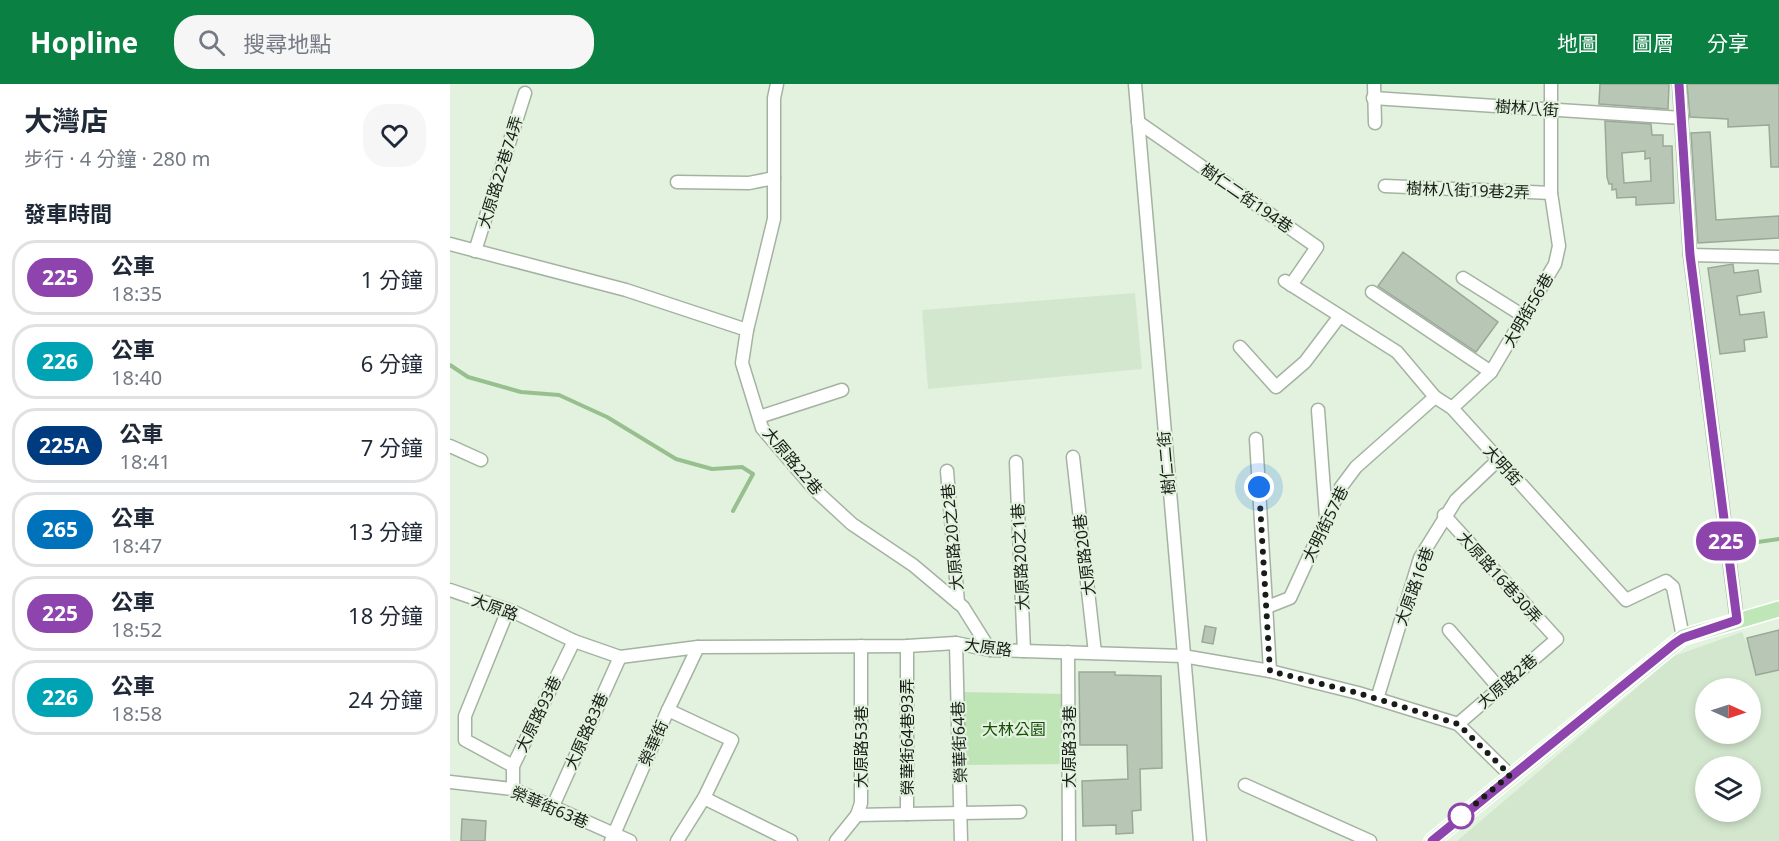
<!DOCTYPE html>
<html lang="zh-TW">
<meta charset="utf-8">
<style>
:root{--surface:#fff;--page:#f6f6f7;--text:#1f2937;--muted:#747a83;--line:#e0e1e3;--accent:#0b8043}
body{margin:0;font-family:"Noto Sans","Noto Sans TC",sans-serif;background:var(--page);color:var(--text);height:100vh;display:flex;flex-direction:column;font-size:22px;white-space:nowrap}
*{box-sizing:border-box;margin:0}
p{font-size:20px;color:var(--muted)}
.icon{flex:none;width:33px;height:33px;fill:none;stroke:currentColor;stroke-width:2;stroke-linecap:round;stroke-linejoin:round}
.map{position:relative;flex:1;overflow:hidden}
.panel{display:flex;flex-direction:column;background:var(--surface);width:450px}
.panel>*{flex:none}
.badge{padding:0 12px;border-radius:20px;font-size:21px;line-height:39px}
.needle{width:39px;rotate:93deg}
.fabs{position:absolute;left:1245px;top:594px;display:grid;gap:12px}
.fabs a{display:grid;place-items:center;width:66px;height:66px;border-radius:50%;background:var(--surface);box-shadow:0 3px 9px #0003;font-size:30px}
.you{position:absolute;width:30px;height:30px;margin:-15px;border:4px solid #fff;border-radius:50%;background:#1a73e8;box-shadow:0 0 0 9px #1a73e833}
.map>.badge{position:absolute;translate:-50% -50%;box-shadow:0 0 0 3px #fff}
h2{padding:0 24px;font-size:22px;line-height:54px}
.round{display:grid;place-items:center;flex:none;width:63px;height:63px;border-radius:24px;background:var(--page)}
.summary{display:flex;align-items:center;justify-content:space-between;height:102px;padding:0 24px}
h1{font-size:28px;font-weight:700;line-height:45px}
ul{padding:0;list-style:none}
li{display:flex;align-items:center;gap:18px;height:75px;margin:0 12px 9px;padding:0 12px;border:3px solid var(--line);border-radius:24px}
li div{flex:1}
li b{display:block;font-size:22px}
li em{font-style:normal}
li .badge{min-width:66px;font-weight:700;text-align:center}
header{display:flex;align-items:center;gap:36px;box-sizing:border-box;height:84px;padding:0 30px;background:var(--accent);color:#fff}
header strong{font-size:28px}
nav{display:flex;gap:33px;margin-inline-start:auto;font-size:21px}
.search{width:420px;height:54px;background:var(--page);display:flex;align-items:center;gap:15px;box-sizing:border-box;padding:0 21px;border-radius:24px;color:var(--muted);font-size:22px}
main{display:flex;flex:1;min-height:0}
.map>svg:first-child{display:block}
.built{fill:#d3e7ce;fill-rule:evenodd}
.green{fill:#bfe5b7}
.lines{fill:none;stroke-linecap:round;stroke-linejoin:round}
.stream{stroke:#97c08e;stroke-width:4}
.building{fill:#b8c7b5;stroke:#9aa897;stroke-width:1.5;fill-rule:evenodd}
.minor-casing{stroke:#a4b3a1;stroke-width:15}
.major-casing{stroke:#fff;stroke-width:18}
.minor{stroke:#fff;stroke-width:12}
.major{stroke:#bfe6b6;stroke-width:15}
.line-casing{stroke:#fff;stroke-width:14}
.line{stroke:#8e44ad;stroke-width:9}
.walk{stroke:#181e17;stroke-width:6;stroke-dasharray:0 10.8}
.stop-dot{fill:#fff;stroke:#8e44ad;stroke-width:3}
.labels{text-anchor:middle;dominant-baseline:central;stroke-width:4.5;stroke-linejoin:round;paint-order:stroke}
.street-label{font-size:16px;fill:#181e17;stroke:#e2f2de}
.park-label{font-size:16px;fill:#194e0a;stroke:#e2f2de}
</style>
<header>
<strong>Hopline</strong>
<div class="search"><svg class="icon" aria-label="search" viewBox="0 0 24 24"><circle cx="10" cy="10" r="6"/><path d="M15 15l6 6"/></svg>搜尋地點</div>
<nav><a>地圖</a><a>圖層</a><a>分享</a></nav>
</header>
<main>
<section class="panel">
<div class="summary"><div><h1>大灣店</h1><p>步行 · 4 分鐘 · 280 m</p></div><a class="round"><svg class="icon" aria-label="heart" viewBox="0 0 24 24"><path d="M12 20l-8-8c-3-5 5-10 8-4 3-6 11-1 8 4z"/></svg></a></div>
<h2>發車時間</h2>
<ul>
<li><span class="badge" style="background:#8e44ad;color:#fff">225</span><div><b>公車</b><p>18:35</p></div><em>1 分鐘</em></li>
<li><span class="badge" style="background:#00a3b4;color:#fff">226</span><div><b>公車</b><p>18:40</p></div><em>6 分鐘</em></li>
<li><span class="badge" style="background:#003b80;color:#fff">225A</span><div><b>公車</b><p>18:41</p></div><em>7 分鐘</em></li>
<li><span class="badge" style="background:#0072bc;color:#fff">265</span><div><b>公車</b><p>18:47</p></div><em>13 分鐘</em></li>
<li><span class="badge" style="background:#8e44ad;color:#fff">225</span><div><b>公車</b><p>18:52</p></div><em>18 分鐘</em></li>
<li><span class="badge" style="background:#00a3b4;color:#fff">226</span><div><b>公車</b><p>18:58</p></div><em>24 分鐘</em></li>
</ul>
</section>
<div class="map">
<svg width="1329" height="757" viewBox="0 0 1329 757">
<rect width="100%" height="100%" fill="#e2f2de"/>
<g class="built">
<path d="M685,209L692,285L478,305L472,226Z"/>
<path d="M1292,548L1308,587L1329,582V757H1007L1224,572ZM1256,604H1300V650H1256ZM1256,682H1300V728H1256Z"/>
</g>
<path class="green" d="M510,608L615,610L619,680L512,681Z"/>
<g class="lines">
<g class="stream">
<path d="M0,281L18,293L71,308L109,311L157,333L226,375L262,385L292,383L303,390L283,427"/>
<path d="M1287,467L1301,459L1329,455"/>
</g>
</g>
<g class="building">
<path d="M1150,0H1219L1218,25L1149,20Z"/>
<path d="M1237,0H1329V83H1321L1319,41L1278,43V35L1240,33Z"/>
<path d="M1155,37L1201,40L1202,51H1213V62H1222L1224,119L1186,121V113L1167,114L1166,105L1162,106V100H1159L1157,93ZM1195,67V75L1200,74L1201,97L1174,99L1172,69Z"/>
<path d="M1260,48L1266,136L1329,132V154L1248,159L1241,49Z"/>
<path d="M953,168L1048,238L1026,268L928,202Z"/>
<path d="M1283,180L1284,189L1308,186L1311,208L1287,212L1290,231L1314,228L1317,253L1294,256L1295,267L1270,270L1258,184Z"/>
<path d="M755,542L766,544L763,560L752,558Z"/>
<path d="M1329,546V586L1306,591L1297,554Z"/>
<path d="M629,588H665V591L711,592L712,684L690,685L691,726L682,727L683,749L666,750V741L633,742L632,697L678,695L677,661H630Z"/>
<path d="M12,735L36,737L35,757H11Z"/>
</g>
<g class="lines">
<defs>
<g id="minor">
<path d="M685,0L750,757"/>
<path d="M924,0L925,39"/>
<path d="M1229,0L1240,171L1287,536"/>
<path d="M923,14L1232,34"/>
<path d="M688,38L867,163L841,201"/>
<path d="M227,98L299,99L324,94"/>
<path d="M935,102L1101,109"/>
<path d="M0,160L176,206L297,246L292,279L312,344L364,405L402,440L463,481L513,523L540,566"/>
<path d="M25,167L75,9"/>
<path d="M1240,171L1329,173"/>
<path d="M1013,194L1075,233"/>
<path d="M835,197L947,268L985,313L1002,324L1176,516L1216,497L1223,503L1233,553"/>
<path d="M922,208L1041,288"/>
<path d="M297,246L324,135V14L327,0"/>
<path d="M790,263L826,303L855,278L889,233"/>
<path d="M1002,324L1041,288L1105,180L1109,162L1101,109V0"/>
<path d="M868,326L876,433"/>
<path d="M309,333L392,306"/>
<path d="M806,355L820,587"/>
<path d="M0,362L31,376"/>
<path d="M623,373L645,569"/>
<path d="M566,378L574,567"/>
<path d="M497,387L508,519"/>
<path d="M994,431L1107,555L1008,640"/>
<path d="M0,506L64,528L124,557L170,573L248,563L457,562L506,559L540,566L733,572L820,587L908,609L1008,640L1060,691"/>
<path d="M817,523L840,514L891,403L906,383L985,313"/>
<path d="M58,526L15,632V656L63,682"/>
<path d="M999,546L1049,604"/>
<path d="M506,559L511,757"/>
<path d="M618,568L619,757"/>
<path d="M927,615L970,474L1006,416L1048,376"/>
<path d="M218,626L282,656L254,714L227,757"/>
<path d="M0,698L63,705L180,757"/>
<path d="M795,701L920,757"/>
<path d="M63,705V682L124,557"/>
<path d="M254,714L341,757"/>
<path d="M103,722L170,573"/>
<path d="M457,730L570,728"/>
<path d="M407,731L457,730V562"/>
<path d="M161,757L218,626L248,563"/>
<path d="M386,757L407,731L411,719V562"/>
</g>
<path id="major" d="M982,757L1233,553L1329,525"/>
</defs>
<use href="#minor" class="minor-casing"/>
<use href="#major" class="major-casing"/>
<use href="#minor" class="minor"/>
<use href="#major" class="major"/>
</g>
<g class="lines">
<defs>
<path id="line" d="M982,757L1224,560L1233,554L1287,536L1240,171L1229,0"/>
</defs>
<use href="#line" class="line-casing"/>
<use href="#line" class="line"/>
<path class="walk" d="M809,403L820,587L908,609L1008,640L1060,691L1011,732"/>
</g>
<circle class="stop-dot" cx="1011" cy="732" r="12"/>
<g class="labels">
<g class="street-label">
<text transform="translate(1077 24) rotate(4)">樹林八街</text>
<text transform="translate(50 88) rotate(-73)">大原路22巷74弄</text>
<text transform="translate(1018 106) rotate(2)">樹林八街19巷2弄</text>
<text transform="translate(797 114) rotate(35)">樹仁二街194巷</text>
<text transform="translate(1078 226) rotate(-60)">大明街56巷</text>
<text transform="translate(343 377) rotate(50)">大原路22巷</text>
<text transform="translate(716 379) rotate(-95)">樹仁二街</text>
<text transform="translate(1053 381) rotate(48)">大明街</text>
<text transform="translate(875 440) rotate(-64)">大明街57巷</text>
<text transform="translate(502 453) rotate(-95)">大原路20之2巷</text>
<text transform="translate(634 471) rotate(-97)">大原路20巷</text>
<text transform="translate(570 473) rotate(-93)">大原路20之1巷</text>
<text transform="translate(1050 493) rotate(48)">大原路16巷30弄</text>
<text transform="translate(964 502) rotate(-70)">大原路16巷</text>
<text transform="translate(45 523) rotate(20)">大原路</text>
<text transform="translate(538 563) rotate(7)">大原路</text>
<text transform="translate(1057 597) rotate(-41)">大原路2巷</text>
<text transform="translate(88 630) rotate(-64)">大原路93巷</text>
<text transform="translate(136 647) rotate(-66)">大原路83巷</text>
<text transform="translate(457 653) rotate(-90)">榮華街64巷93弄</text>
<text transform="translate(509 658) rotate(-92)">榮華街64巷</text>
<text transform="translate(203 659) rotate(-66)">榮華街</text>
<text transform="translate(411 663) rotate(-90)">大原路53巷</text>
<text transform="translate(619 663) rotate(-90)">大原路33巷</text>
<text transform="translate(100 723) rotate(23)">榮華街63巷</text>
</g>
<g class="park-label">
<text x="564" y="645">大林公園</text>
</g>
</g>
</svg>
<div class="fabs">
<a><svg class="needle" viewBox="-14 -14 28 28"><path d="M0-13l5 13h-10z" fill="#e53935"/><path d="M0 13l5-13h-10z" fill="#747a83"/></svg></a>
<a><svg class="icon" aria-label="layers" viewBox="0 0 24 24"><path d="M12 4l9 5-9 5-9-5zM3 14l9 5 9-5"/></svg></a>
</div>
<div class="you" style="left:809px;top:403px"></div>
<b class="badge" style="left:1276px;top:457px;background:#8e44ad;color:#fff">225</b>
</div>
</main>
